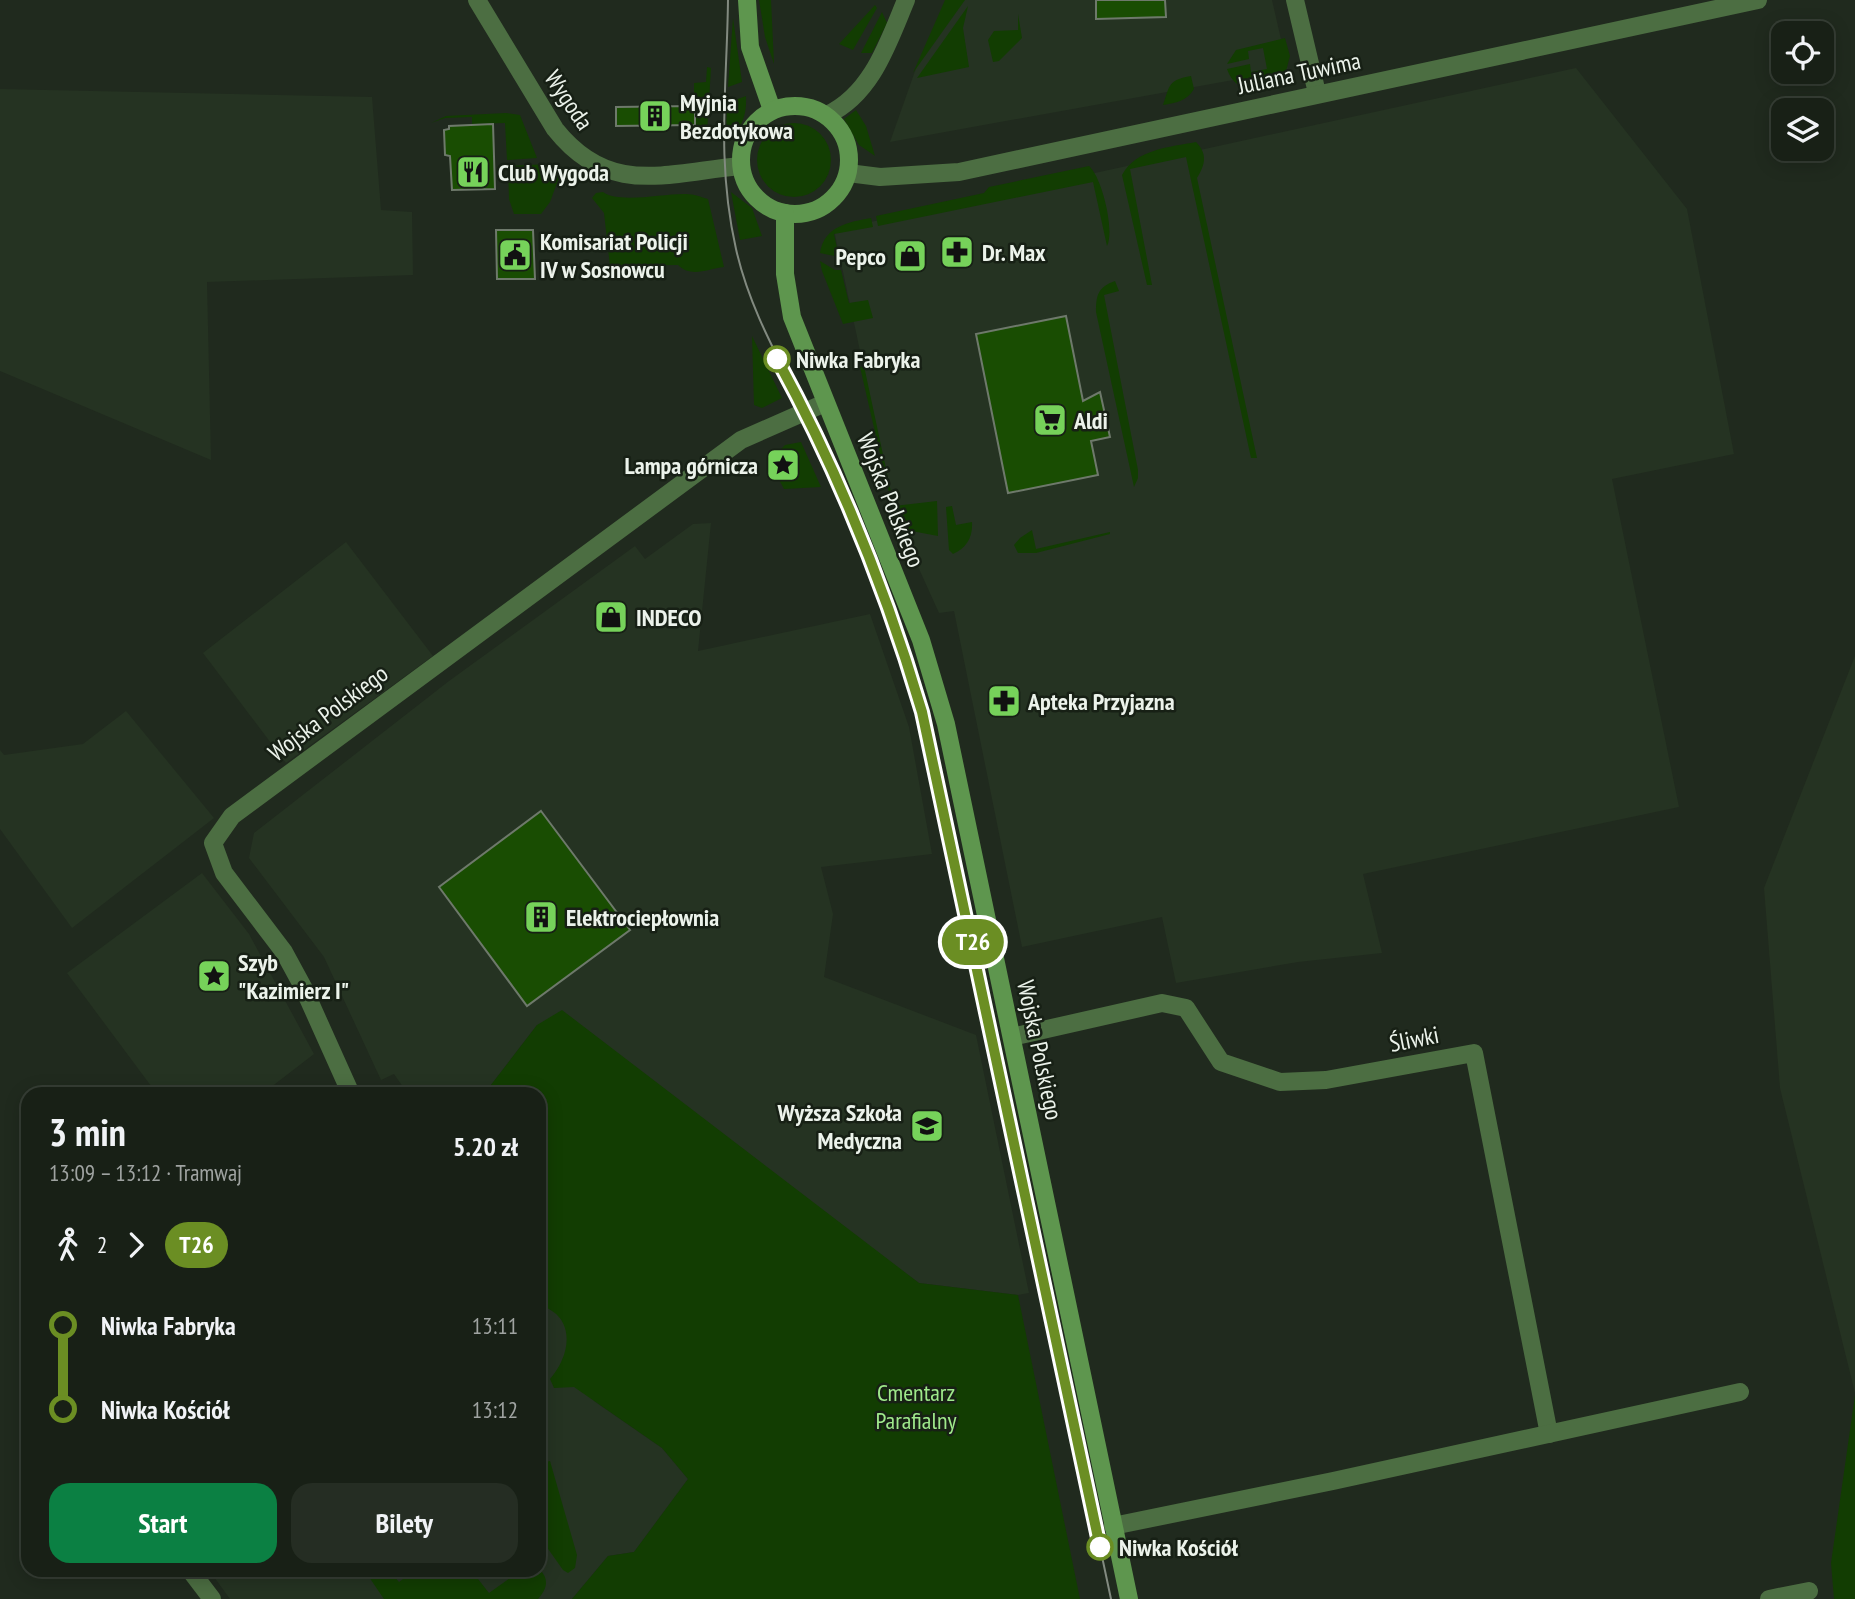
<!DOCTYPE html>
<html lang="pl">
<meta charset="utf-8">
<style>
:root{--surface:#182016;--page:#252d23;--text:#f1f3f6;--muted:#9fa3a1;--line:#363e35;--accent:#0b8043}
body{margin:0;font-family:"PT Sans Narrow",sans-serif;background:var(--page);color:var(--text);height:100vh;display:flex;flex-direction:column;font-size:26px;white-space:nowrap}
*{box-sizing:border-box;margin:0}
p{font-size:23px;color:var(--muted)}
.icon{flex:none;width:38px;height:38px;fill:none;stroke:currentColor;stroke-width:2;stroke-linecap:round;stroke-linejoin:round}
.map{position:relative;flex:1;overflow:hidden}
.sheet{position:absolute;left:21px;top:1087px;width:525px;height:490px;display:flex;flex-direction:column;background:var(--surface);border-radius:21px;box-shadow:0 4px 18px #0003,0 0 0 2px var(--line)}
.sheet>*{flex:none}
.badge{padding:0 14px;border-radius:23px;font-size:24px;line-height:46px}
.buttons{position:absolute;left:1771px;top:21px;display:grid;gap:14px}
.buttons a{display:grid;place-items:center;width:63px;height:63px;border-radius:14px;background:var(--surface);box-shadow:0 4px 18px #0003,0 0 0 2px var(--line);font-size:35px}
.map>.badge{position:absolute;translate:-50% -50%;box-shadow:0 0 0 4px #fff}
.legs{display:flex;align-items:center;gap:10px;height:77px;padding:0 28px;font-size:23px}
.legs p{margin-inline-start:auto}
.headline{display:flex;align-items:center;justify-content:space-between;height:119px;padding:0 28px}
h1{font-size:38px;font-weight:700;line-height:52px}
.action{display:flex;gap:14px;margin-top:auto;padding:14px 28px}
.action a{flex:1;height:80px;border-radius:21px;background:var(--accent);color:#fff;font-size:28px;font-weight:700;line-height:80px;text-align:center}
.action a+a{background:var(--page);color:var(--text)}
ul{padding:0 28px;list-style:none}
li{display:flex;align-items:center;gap:24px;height:84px;font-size:26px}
li i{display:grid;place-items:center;width:10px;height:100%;margin:0 9px;background:currentColor}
li i::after{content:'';width:18px;height:18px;margin:-9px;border:5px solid;border-radius:50%;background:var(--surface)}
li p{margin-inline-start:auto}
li:first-child i{background:linear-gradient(#0000 50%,currentColor 0)}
li:last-child i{background:linear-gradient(currentColor 50%,#0000 0)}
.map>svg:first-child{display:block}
.built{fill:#253322}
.green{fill:#123d02}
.building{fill:#194d02;stroke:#6e796b;stroke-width:2}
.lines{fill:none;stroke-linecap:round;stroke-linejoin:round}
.minor{stroke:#4c6e42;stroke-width:18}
.secondary{stroke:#5e964e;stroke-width:18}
.tram{stroke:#828a80;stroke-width:2}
.line-1-casing{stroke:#fff;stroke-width:16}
.line-1{stroke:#6b8e23;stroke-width:10}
.stop-1-dot{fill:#fff;stroke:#6b8e23;stroke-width:3.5}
.labels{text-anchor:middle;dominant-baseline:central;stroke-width:5;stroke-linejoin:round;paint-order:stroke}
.street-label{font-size:24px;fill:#ecf3eb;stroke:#172015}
.poi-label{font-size:24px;font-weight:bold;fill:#ecf3eb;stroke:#172015;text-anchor:start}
.stop-label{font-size:24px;font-weight:bold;fill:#ecf3eb;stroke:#172015;text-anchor:start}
.park-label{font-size:24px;fill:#9fe98b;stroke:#172015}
</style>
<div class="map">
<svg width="1855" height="1599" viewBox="0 0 1855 1599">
<rect width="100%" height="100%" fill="#202a1e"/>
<g class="built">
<path d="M950,0H1272L1288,70L890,142L920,57Z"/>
<path d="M1576,68L1687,209L1734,454L1612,479L1679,807L1363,874L1382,953L1298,962L1176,983L1162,917L1022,947L954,611L939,613L896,518L834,230Z"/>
<path d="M0,89L372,97L381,210L412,212L413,275L207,282L211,460L0,371Z"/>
<path d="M711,523L698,651L870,614L909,727L932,854L821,867L833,914L824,977L976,1035L1029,1293L1018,1295L919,1283L859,1239L537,1025L484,1094H408L394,1074L381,1080L324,957L249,858L254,833L449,681L635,546L645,559L693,524Z"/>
<path d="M346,542L433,656L286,763L203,653Z"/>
<path d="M1855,656V1393L1780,1088L1764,888Z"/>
<path d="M126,711L214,818L72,928L0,829V750L4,755L83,744Z"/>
<path d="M202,873L249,934L314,1054L262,1094H157L67,973Z"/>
<path d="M539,1279L563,1294L594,1401L662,1448L688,1479L634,1552L608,1556L572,1599H230L209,1570H539Z"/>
</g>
<g class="green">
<path d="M759,0H771L774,64L765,37Z"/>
<path d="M945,0H965L913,73Z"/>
<path d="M875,5L877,8L853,50L839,44Z"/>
<path d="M968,6L963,28L969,67L917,78Z"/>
<path d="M882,12L887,23L872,53H861Z"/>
<path d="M1018,14L1022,38L999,61L993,62L988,40L994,31L1018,30Z"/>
<path d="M733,18L742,82L728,87Z"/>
<path d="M1285,38L1290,56L1285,75C1266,90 1237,98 1227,69L1250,64L1251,72L1267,69L1263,48L1248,51L1249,59L1227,64L1236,50Z"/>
<path d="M707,67L711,68L707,133L705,138L694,140V83L706,82Z"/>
<path d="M1191,76L1194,89C1187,101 1176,103 1163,105C1170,85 1168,80 1191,76Z"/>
<path d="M746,96C747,114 742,130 726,141L727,103Z"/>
<path d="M856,110L866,126L875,156L859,145L844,119Z"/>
<path d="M506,113L520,115L537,158L507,160L505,123L472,124V117L445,118L431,123L446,116Z"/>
<circle cx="794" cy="160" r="37"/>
<path d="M1196,142C1208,154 1205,165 1197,178L1257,458H1251L1186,157L1130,169L1152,285H1147L1122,175C1136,149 1170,147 1196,142Z"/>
<path d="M549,164L557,170L560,175L550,202L541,214H514L509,199L508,166Z"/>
<path d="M1089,166C1102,177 1115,231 1107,246L1093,182L878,226L876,216L984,193L989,187Z"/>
<path d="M603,192C619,204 666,193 686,194C694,194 701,197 708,199L724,267C707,269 691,278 678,265L610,266L604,213L592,198L596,193Z"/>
<path d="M731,192L752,208L762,236L740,240Z"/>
<path d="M871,218L873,227L834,234L839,257L820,253C824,226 849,222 871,218Z"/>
<path d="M820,261L835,270H841L849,303L868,300L873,318L843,324L822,271Z"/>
<path d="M1115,281L1119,291L1104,295L1138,470V478L1134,487L1096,312C1096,295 1098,287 1115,281Z"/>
<path d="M752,336L782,398L762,408L754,405Z"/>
<path d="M864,366L894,506L937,501L938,536L901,529L893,510L860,367Z"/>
<path d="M801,442L821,487L784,489L776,474H788L793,469L791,459L781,453L780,450L785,445Z"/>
<path d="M952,506L956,525L972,522C973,538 966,548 953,554L949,550L946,507Z"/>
<path d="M1032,530L1036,549L1110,532V534L1036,553H1018L1014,545L1020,538Z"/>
<path d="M562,1010L919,1283L1018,1295L1080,1599H572L608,1556L634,1552L688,1479L662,1448L574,1387L554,1388L550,1379C571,1355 577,1316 539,1305V1094H484L537,1025Z"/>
<path d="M1855,1395V1599H1834L1831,1563Z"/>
<path d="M550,1461L577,1555L575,1568L568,1573L563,1570L539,1536V1464Z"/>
<path d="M539,1569C549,1578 548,1588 538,1599H384L369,1577L374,1570H389L399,1582L415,1570H471L489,1593L521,1570Z"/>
</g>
<g class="building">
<path d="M1096,0H1165L1166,17L1096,19Z"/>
<path d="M695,106V125L616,126V107Z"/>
<path d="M493,124L495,189L452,190L450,156L445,155L444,130L449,129V126Z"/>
<path d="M496,230H533L535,279H497Z"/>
<path d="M1066,316L1083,401L1100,392L1110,437L1091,441L1098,475L1008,493L976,334Z"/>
<path d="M541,811L630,930L527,1006L439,887Z"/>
</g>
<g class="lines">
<g class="minor">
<path d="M477,0L555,129C609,197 665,173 741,166"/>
<path d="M1295,0L1317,93"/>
<path d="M827,115C872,94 888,43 906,0"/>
<path d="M848,173L880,177L959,172L1758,0"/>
<path d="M1012,1037L1162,1003L1186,1008L1221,1062L1280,1082L1326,1080L1474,1053L1549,1434"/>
<path d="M351,1094L303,987L284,952L224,873L213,843L232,816L741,440L825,403"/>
<path d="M1113,1526L1333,1481L1740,1392"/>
<path d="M190,1570L212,1599"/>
<path d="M1769,1599L1809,1591"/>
</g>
<g class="secondary">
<path d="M747,0L750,47L772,110"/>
<circle cx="795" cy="160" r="54"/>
<path d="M785,213V274L792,317L921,640L946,724L1129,1599"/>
</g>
<path class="tram" d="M728,0C727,87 716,161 736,249C751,316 787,372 816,434C859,523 894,618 923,712L1111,1599"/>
</g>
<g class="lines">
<defs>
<path id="line-1" d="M777,359C838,471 886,590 922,712L1100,1547"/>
</defs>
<use href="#line-1" class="line-1-casing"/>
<use href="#line-1" class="line-1"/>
</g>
<defs>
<symbol id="building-square" viewBox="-11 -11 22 22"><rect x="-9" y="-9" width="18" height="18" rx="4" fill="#76d25a" stroke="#172015"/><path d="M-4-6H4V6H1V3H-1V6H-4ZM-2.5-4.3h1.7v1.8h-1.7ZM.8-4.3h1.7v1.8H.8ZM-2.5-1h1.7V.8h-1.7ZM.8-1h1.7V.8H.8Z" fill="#111"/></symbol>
<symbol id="restaurant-square" viewBox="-11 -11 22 22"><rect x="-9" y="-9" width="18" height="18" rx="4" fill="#76d25a" stroke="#172015"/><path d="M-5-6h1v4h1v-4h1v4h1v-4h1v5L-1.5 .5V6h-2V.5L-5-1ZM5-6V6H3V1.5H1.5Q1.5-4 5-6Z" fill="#111"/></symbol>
<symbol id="pharmacy-square" viewBox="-11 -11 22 22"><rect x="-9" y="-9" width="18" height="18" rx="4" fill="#76d25a" stroke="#172015"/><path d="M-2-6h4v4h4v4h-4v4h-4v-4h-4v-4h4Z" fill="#111"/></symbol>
<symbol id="civic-square" viewBox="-11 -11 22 22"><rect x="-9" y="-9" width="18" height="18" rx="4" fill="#76d25a" stroke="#172015"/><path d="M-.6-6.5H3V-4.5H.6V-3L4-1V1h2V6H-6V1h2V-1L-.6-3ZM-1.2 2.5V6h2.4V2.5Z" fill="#111"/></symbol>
<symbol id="shop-square" viewBox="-11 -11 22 22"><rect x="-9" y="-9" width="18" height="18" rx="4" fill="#76d25a" stroke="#172015"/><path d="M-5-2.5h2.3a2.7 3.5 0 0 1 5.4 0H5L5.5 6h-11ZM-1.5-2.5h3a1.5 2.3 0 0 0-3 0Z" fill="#111"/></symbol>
<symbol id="supermarket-square" viewBox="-11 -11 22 22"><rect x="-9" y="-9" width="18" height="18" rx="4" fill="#76d25a" stroke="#172015"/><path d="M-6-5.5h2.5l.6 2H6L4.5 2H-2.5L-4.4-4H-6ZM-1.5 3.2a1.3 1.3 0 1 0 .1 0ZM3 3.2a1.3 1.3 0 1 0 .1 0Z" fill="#111"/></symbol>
<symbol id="sight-square" viewBox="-11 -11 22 22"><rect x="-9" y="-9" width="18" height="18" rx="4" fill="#76d25a" stroke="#172015"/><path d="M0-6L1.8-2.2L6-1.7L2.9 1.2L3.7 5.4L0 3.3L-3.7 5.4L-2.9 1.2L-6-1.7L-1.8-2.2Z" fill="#111"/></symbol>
<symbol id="university-square" viewBox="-11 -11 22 22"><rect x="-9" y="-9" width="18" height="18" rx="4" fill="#76d25a" stroke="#172015"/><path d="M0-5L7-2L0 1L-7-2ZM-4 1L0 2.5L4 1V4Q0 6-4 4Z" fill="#111"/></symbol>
</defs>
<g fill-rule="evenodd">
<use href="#building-square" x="636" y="97" width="38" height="38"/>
<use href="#restaurant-square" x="454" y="153" width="38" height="38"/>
<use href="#pharmacy-square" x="938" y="233" width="38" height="38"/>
<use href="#civic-square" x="496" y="236" width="38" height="38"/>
<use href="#shop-square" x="891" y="237" width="38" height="38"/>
<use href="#supermarket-square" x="1031" y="401" width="38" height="38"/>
<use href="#sight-square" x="764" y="446" width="38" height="38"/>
<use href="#shop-square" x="592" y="598" width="38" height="38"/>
<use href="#pharmacy-square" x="985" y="682" width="38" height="38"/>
<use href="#building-square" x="522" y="898" width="38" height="38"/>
<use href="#sight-square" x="195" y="957" width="38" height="38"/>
<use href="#university-square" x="908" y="1107" width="38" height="38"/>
</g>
<g class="stop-1-dot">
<circle cx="777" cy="359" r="12"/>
<circle cx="1100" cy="1547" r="12"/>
</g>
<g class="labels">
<g class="street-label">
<text transform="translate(1299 73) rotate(-12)">Juliana Tuwima</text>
<text transform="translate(569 100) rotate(56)">Wygoda</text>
<text transform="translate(891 500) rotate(68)">Wojska Polskiego</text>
<text transform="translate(328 713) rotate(-37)">Wojska Polskiego</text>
<text transform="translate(1414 1039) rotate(-11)">Śliwki</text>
<text transform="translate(1040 1050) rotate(78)">Wojska Polskiego</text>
</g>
<g class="poi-label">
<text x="680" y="102">Myjnia<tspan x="680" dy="28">Bezdotykowa</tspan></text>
<text x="498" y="172">Club Wygoda</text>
<text x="540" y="241">Komisariat Policji<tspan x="540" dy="28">IV w Sosnowcu</tspan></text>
<text x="982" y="252">Dr. Max</text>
<text x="886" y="256" text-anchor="end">Pepco</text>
<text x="1074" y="420">Aldi</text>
<text x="758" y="465" text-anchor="end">Lampa górnicza</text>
<text x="636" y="617">INDECO</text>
<text x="1028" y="701">Apteka Przyjazna</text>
<text x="566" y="917">Elektrociepłownia</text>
<text x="238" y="962">Szyb<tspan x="238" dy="28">"Kazimierz I"</tspan></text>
<text x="902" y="1112" text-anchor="end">Wyższa Szkoła<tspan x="902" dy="28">Medyczna</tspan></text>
</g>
<g class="stop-label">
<text x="796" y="359">Niwka Fabryka</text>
<text x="1119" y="1547">Niwka Kościół</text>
</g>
<g class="park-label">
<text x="916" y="1392">Cmentarz<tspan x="916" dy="28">Parafialny</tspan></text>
</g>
</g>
</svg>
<div class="buttons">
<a><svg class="icon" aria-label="locate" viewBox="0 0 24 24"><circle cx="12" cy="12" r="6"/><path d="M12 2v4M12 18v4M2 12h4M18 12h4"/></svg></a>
<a><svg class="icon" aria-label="layers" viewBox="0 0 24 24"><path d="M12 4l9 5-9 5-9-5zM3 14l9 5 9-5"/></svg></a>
</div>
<b class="badge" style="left:973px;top:942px;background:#6b8e23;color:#fff">T26</b>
<section class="sheet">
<div class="headline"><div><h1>3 min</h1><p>13:09 – 13:12 · Tramwaj</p></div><b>5.20 zł</b></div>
<div class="legs"><svg class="icon" aria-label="walk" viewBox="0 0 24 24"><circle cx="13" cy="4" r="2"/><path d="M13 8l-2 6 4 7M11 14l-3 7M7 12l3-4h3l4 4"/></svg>2<svg class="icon" aria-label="forward" viewBox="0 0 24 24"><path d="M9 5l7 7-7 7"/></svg><b class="badge" style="background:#6b8e23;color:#fff">T26</b></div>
<ul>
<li><i style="color:#6b8e23"></i><b>Niwka Fabryka</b><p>13:11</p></li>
<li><i style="color:#6b8e23"></i><b>Niwka Kościół</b><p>13:12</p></li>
</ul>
<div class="action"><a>Start</a><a>Bilety</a></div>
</section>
</div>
